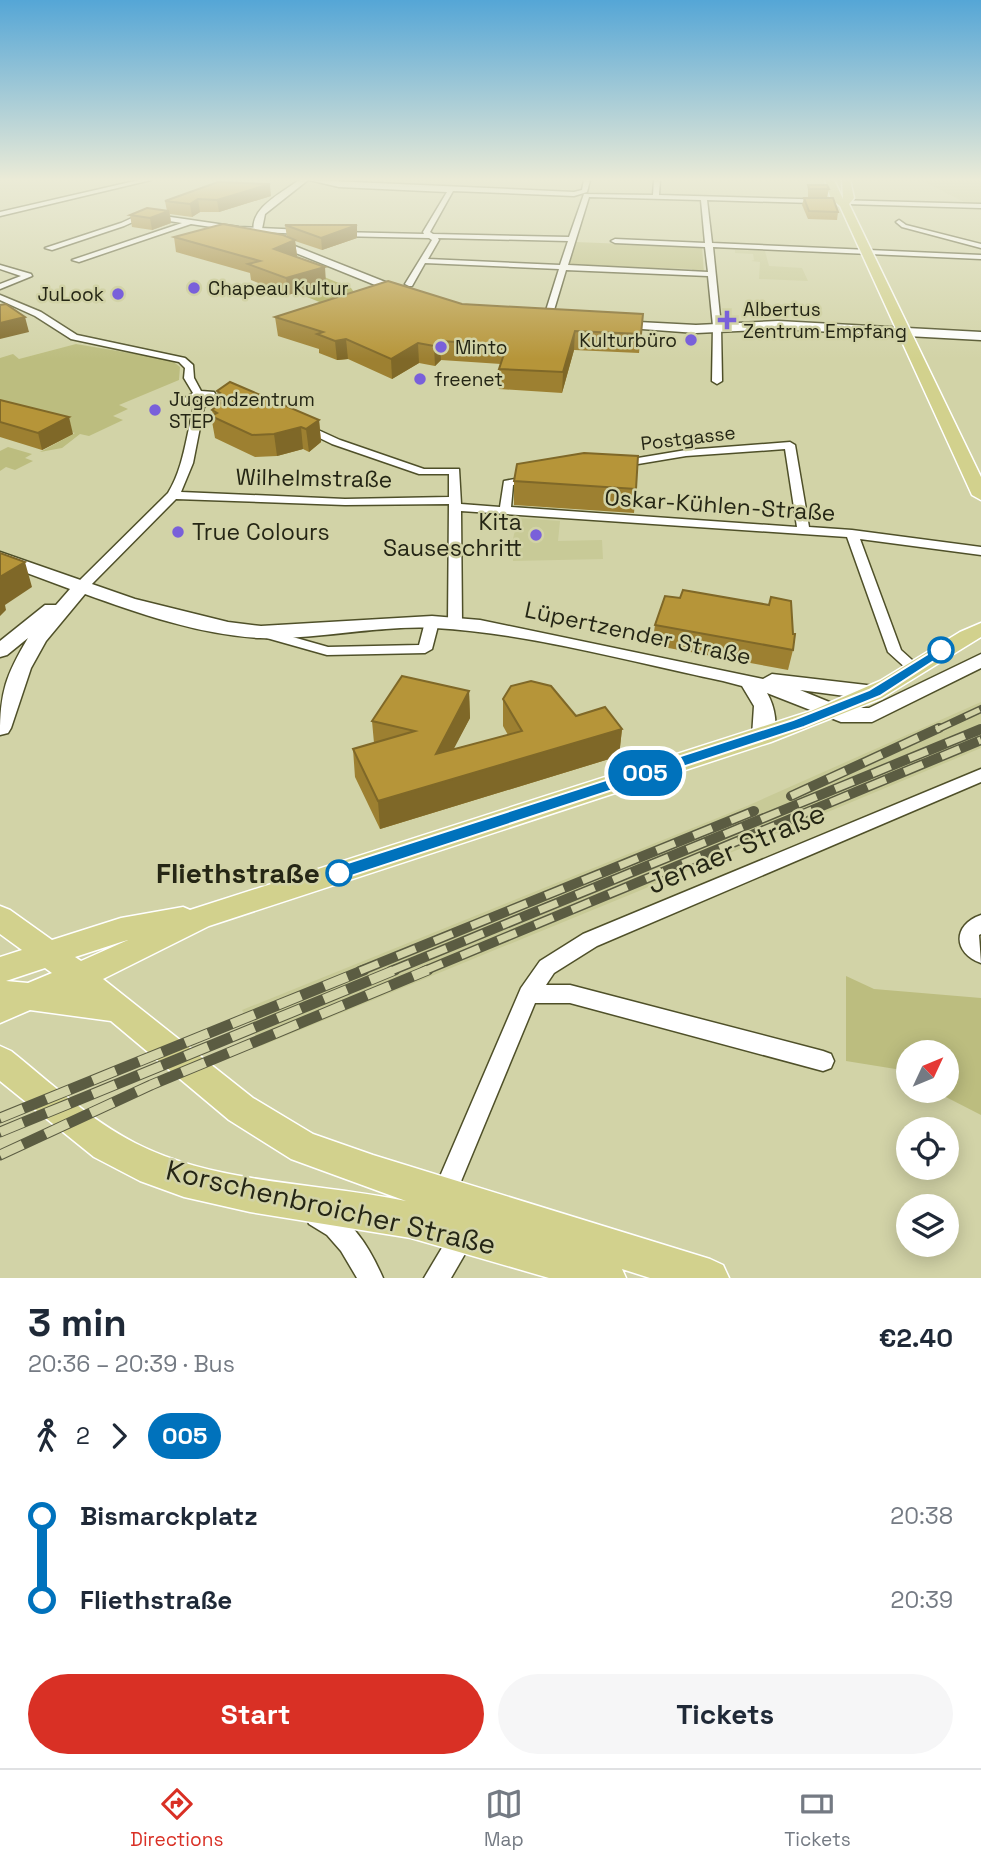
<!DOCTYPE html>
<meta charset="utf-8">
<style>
:root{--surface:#fff;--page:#f6f6f7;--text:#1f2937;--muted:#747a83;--line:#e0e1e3;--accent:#d93025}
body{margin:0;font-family:"Space Grotesk",sans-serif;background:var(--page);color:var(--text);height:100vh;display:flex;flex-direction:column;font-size:26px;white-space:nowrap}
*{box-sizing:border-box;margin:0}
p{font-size:23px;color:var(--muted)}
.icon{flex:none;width:38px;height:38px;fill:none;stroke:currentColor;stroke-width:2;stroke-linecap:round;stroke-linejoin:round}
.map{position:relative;height:1278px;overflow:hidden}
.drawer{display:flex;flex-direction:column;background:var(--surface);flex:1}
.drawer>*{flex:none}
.badge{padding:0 14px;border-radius:23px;font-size:24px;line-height:46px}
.needle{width:46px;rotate:46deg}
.controls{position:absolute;left:896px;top:1040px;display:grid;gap:14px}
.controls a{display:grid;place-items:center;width:63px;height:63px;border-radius:50%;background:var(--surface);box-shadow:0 4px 18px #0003;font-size:35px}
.map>.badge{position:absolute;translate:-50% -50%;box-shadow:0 0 0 4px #fff}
.legs{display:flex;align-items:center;gap:10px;height:77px;padding:0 28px;font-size:23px}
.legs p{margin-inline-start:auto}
.summary{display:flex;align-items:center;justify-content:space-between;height:119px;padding:0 28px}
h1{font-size:38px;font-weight:800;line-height:52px}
.primary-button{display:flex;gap:14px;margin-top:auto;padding:14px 28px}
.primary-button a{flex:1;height:80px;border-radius:42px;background:var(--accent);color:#fff;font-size:28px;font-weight:800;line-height:80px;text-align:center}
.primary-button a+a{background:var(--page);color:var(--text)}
ul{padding:0 28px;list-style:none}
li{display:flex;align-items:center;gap:24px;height:84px;font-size:26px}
li i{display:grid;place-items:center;width:10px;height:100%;margin:0 9px;background:currentColor}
li i::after{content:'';width:18px;height:18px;margin:-9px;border:5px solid;border-radius:50%;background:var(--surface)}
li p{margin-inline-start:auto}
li:first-child i{background:linear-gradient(#0000 50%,currentColor 0)}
li:last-child i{background:linear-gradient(currentColor 50%,#0000 0)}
.dock{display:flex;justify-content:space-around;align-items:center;height:98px;border-top:2px solid var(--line);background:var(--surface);font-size:19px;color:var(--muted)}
.dock a{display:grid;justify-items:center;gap:4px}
.dock .current{color:var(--accent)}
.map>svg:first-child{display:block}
.built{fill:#c8ca97}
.green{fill:#bcbd7f}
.forest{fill:#a4a448}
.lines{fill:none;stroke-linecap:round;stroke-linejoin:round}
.street-casing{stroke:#4f5029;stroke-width:3}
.secondary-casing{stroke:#4f5029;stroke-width:3}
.primary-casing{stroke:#fff;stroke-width:3}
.street{fill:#fff;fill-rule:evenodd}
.secondary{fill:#fff;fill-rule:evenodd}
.primary{fill:#d2d18d;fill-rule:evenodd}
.rail-far2-casing{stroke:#5b5c42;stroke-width:8}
.rail-far1-casing{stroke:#5b5c42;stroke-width:10}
.rail-casing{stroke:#5b5c42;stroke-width:11}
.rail-far2{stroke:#d2d3a7;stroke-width:5;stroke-dasharray:16;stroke-linecap:butt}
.rail-far1{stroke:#d2d3a7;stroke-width:7;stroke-dasharray:20;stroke-linecap:butt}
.rail{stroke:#d2d3a7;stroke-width:9;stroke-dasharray:25;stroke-linecap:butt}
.wall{fill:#9d8031}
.shaded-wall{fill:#7f6828}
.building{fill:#b69539;stroke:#7f6828;stroke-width:2}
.line-1{fill:#0072bc;stroke:#fff;stroke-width:2}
.poi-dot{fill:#7960da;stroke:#d2d3a7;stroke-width:2.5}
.stop-1-dot{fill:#fff;stroke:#0072bc;stroke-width:3.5}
.labels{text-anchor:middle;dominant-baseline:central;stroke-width:5;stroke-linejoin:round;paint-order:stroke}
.far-poi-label{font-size:19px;fill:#252615;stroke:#d2d3a7;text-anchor:start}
.far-street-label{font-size:19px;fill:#252615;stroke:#d2d3a7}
.street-label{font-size:23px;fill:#252615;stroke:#d2d3a7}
.poi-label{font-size:23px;fill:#252615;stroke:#d2d3a7;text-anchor:end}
.near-street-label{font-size:28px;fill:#252615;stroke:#d2d3a7}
.near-stop-label{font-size:28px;font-weight:bold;fill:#252615;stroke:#d2d3a7;text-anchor:end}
</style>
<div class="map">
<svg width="981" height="1278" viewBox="0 0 981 1278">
<rect width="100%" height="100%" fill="#d2d3a7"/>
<g class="built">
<path d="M921,180H981V204H968Z"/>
<path d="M735,250L765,251L769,266L802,268L808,281L759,279L760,262L751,261L754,260L753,254L735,253Z"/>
<path d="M518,518L560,521L558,541L602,540L603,559L513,561L512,543Z"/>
<path d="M981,702V748L634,893L261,1046L242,1010L747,806Z"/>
</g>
<g class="green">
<path d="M575,242L702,247L704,273L693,272L692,269L572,266L568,264Z"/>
<path d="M76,344L171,360L180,367L179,380L119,405L128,409L113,416L123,420L89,436L80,434L62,448L40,452L75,433L0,415V358L13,354L19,359Z"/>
<path d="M8,447L32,454L25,458L33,461L15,470L6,467L0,471V451Z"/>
<path d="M846,976L874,989L981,998V1115L942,1095L941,1090H947V1052H908V1071L846,1061Z"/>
</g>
<path class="forest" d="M312,272L351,288L356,295L334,308L295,292L325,283Z"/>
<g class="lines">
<defs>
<g id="street">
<path d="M139,180H151L0,216V212Z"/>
<path d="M309,180L574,192L582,190L584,180H590L587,192L574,196L453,191L430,232L433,234L569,237L584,194L653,195L654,180H660L659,195L981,204V208L707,200L712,243L981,255V259L713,247L721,326L722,381L717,384L712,381L713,326L708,276L566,270L551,320L547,323L543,320L559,269L425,263L412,286H409L405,284L432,240L429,238L338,236L335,234L338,232L424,234L423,232L447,192L339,187ZM589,197L701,200L705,243L615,239L611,241L615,243L705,247L708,272L568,265ZM438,238L568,241L560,265L428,259L439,240Z"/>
<path d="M143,213L239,227L304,230L307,232L304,234L239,231L191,224L79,262L72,260L182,223L144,217L124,226L52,250L45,248L121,223Z"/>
<path d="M899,220L906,225L981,244V248L902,227L896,222Z"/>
<path d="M0,265L31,274L32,276L0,289V284L21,276L0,269Z"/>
<path d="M0,295L41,312L77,335L185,358L193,365L194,378L201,391L214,392L219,400L204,407L193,463L181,492L345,499L449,497V474H419L332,444L301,429V425L305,424L340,440L424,469H459L461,504L500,507L504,481L531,476L535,477V481L513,485L511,507L797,527L785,449L686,456L620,467L615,464L620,461L686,450L790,442L795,445L809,527L852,530L981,547V555L860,539L901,650L921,668L914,673L909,671L888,652L847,537L461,511L462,623L455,627L448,623L449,504L345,505L176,499L86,590H76L74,587L76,584L168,493C184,467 186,436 194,407L185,405L183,399L193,393L184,378L185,368L179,362L71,339L35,316L0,300ZM200,397H208V399L198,402L193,401Z"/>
<path d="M432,618L439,622L432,649L425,653L327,655L256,635L254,632L261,628L328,647L419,645L425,622Z"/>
<path d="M981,769V782L597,946L554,973L546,985H570L823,1051L831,1054L834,1061L831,1068L823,1071L570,1003H535L452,1203L444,1207L436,1203L432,1195L521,988L540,961L583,934Z"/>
<path d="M981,915V934L979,935L981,963C953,953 952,925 981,915Z"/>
<path d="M318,1203C351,1217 369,1246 383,1278H357L341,1251L327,1235L309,1224L306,1215L309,1206Z"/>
<path d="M464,1223L473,1226L476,1235L451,1278H424L455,1226Z"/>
</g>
<g id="secondary">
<path d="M299,180H308L265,214L262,229L282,241L408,291V295H400L276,245L254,232C249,208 282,193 299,180Z"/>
<path d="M619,321L696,325L778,321L981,332V340L778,329L696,333L615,327V323Z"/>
<path d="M0,552L135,599L228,622L261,626L432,616L480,620L763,679L772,674L875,686L885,693L875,700L800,690L844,708H869L981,654V668L872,722H841L767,693C775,707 779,727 771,741H755L752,736L754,706L742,686L723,681C632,662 527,633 435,628C377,625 318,640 260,638C201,635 140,614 85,594L46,641L31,668L11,728L8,733L0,735C0,692 6,675 28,638L7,655L0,657V641L45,605H56L70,589L0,563Z"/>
</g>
<g id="primary">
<path d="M825,180H834L843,199L842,180H850L854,198L849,204L981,477V500L972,495L840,206L831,199Z"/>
<path d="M981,623V637L882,698L771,742L209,926L103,979L253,1098L313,1134L373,1155L710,1259L723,1265L729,1278H650L622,1269L626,1278H549L411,1238L250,1212L184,1197L140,1181L94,1157L0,1081V1046L11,1051C51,1083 90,1120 135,1143C217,1185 317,1182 406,1201L291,1159L229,1120L111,1021L30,1010L0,1023V957L22,950L0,934V906L10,910L52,940L121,918L183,907L190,910L811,711L880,681L960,632ZM128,940L81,961L75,957L121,942ZM45,968L52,973L28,983L6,981Z"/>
</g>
</defs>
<use href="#street" class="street-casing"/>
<use href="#secondary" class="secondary-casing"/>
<use href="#primary" class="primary-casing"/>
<use href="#street" class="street"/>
<use href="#secondary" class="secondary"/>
<use href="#primary" class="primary"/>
<defs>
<path id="rail-far2" d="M936,730L981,709"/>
<g id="rail-far1">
<path d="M791,796L939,728"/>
<path d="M360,971L754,811"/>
<path d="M391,971L981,729"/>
<path d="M424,971L981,740"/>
</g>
<g id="rail">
<path d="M0,1118L364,970"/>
<path d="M0,1132L395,970"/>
<path d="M0,1155L151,1085L428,970"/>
</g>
</defs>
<use href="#rail-far2" class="rail-far2-casing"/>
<use href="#rail-far1" class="rail-far1-casing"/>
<use href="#rail" class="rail-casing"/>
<use href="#rail-far2" class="rail-far2"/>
<use href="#rail-far1" class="rail-far1"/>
<use href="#rail" class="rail"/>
</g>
<g class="wall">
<path d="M808,185L829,189L827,197H808Z"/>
<path d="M271,196L219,212H200L192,217L170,214L171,223L152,230L132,227L130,215L167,211L165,201Z"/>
<path d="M804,198L838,212L837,220L808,219L802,205Z"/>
<path d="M285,225L357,238L322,250L295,241L297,256H295L326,283L288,295L251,280L250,273L176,252L174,237H287Z"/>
<path d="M462,304L643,314L639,353L574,350L562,393L499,389V369L501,364L441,360L435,366L419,363L392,379L348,359L337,360L319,353V349L278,336L275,317Z"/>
<path d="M217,391L319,420L321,442L309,452L303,449L277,456L255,457L215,438L211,416L213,415L212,410L217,406L216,395L218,394Z"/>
<path d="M0,400L73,434L42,450L0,437Z"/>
<path d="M514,481L636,489L634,513L514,505Z"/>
<path d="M655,625L793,650L788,670L652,645Z"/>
<path d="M469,691L470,718L453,749L508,735L503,726V699L576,716L622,729L619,756L380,829L355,777L353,749L374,743L372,721Z"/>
</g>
<g class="shaded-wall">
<path d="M270,184L271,196L219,212L217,200Z"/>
<path d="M198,199L200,212L192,217L190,204Z"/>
<path d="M169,211L171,223L152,230L150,218Z"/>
<path d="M357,225V238L322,250L321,238Z"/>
<path d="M295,240L297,256L276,265L274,249Z"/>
<path d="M325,267L326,283L288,295L286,278Z"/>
<path d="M25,317L29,332L0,339V323Z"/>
<path d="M575,331L574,350L562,393L563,372Z"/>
<path d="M346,339L348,359L337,360L335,341Z"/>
<path d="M440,341L441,360L435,366L434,346Z"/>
<path d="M418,343L419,363L392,379L391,359Z"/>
<path d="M69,417L73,434L42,450L38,433Z"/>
<path d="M319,420L321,442L309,452L306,429Z"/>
<path d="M301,427L303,449L277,456L274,434Z"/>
<path d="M25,562L32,587L5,605L6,610L0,616V577Z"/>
<path d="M469,691L470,718L437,781L436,754Z"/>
<path d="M622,729L619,756L380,829L378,801Z"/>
</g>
<g class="building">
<path d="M218,182L270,184L217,200L198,199L190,204L165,201Z"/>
<path d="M808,185H827L829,189H809Z"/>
<path d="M804,198H833L838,212L809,211Z"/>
<path d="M147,208L169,211L150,218L130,215Z"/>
<path d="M223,224L283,235L295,240L274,249L325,267L286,278L248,264L260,261L174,237Z"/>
<path d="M285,225H357L321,238Z"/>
<path d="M388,281L462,304L643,314L641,334L575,331L563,372L499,369L507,345L440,341L434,346L418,343L391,359L346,339L335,341L317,334L323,332L275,317Z"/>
<path d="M6,304L25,317L0,323V305Z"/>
<path d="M230,382L319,420L306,429L301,427L274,434L252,435L211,416L217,413L212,410L221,403L216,401L223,399L216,395L220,393L217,391Z"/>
<path d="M0,400L69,417L38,433L0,422Z"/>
<path d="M584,453L638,456L636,489L514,481L517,464Z"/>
<path d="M0,553L25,562L0,577Z"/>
<path d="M683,590L769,605L771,597L791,601L793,634H795L793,650L655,625L665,596L680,598Z"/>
<path d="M402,676L469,691L436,754L522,731L503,699L511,686L531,681L551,686L576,716L605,707L622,729L378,801L353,749L415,731L372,721Z"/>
</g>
<linearGradient id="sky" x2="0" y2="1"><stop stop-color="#55a6d6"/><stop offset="0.5" stop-color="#ebebd7"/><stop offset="1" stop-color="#ebebd7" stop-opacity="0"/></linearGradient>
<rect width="981" height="359" fill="url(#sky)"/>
<path class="line-1" d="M941,646L948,650L946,653L880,696L804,727L339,880L330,873L332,868L793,720L869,690Z"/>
<g class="poi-dot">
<circle cx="194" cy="288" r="7"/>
<circle cx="118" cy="294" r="7"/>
<path d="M723.5 309.5h7v7h7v7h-7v7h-7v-7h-7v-7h7z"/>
<circle cx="691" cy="340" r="7"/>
<circle cx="441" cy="347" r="7"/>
<circle cx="420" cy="379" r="7"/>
<circle cx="155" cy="410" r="7"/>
<circle cx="178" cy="532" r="7"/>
<circle cx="536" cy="535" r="7"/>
</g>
<g class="stop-1-dot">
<circle cx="941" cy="650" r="12"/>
<circle cx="339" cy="873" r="12"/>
</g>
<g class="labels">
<g class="far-poi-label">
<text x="208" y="288">Chapeau Kultur</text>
<text x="104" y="294" text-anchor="end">JuLook</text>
<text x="743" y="309">Albertus<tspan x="743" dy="22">Zentrum Empfang</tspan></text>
<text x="677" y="340" text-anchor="end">Kulturbüro</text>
<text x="455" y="347">Minto</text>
<text x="434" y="379">freenet</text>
<text x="169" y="399">Jugendzentrum<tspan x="169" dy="22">STEP</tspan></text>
</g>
<g class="far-street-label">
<text transform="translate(688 438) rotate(-7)">Postgasse</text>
</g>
<g class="street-label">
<text transform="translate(314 478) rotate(1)">Wilhelmstraße</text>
<text transform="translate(720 505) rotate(4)">Oskar-Kühlen-Straße</text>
<text transform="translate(638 633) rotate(12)">Lüpertzender Straße</text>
</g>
<g class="poi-label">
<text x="522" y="522">Kita<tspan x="522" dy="26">Sauseschritt</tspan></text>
<text x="192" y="532" text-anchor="start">True Colours</text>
</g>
<g class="near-street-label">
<text transform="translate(736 848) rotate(-23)">Jenaer Straße</text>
<text transform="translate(331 1207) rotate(13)">Korschenbroicher Straße</text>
</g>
<g class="near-stop-label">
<text x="320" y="873">Fliethstraße</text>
</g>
</g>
</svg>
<div class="controls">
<a><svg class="needle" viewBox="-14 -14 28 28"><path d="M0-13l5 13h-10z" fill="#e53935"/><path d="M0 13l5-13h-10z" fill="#747a83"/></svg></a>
<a><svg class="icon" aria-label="locate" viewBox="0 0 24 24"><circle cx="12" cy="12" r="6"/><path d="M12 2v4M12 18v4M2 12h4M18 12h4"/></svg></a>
<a><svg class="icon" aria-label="layers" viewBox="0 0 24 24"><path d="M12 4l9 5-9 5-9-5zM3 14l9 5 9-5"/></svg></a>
</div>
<b class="badge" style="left:645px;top:773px;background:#0072bc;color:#fff">005</b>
</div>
<section class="drawer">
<div class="summary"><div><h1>3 min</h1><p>20:36 – 20:39 · Bus</p></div><b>€2.40</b></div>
<div class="legs"><svg class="icon" aria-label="walk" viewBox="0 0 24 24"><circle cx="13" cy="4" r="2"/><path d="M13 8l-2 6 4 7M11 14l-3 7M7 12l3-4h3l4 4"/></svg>2<svg class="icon" aria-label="forward" viewBox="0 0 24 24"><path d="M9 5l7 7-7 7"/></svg><b class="badge" style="background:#0072bc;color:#fff">005</b></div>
<ul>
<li><i style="color:#0072bc"></i><b>Bismarckplatz</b><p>20:38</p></li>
<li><i style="color:#0072bc"></i><b>Fliethstraße</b><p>20:39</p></li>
</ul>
<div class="primary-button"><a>Start</a><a>Tickets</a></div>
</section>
<nav class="dock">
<a class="current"><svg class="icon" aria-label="directions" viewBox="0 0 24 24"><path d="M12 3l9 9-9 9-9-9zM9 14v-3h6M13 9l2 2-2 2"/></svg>Directions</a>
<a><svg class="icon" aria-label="map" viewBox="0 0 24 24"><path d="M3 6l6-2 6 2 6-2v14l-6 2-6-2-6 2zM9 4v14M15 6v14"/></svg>Map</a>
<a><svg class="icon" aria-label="tickets" viewBox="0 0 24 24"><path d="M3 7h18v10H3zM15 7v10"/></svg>Tickets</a>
</nav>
